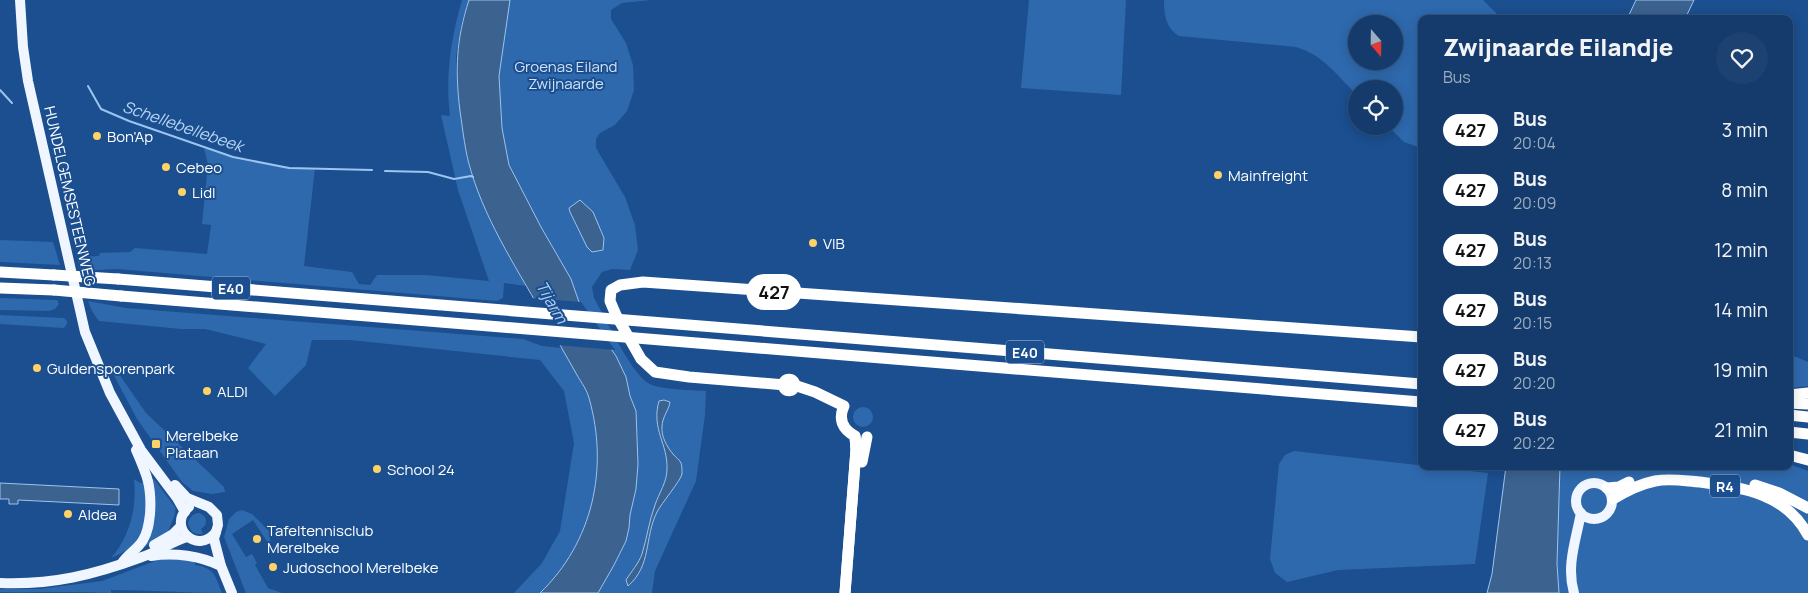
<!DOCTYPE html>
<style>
:root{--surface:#143b6b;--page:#1d4271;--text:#f1f3f6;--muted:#9dadc1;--line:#33557e}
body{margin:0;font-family:Manrope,sans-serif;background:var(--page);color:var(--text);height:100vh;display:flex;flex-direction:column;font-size:19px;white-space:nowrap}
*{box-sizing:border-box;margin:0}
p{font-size:16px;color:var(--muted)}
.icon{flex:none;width:28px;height:28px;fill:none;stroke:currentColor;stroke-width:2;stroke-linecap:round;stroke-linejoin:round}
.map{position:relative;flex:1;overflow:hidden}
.sheet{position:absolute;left:1418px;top:15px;width:375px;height:455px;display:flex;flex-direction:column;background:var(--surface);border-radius:10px;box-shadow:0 2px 12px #0003,0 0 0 1px var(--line)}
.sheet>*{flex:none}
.badge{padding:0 10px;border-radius:16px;font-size:18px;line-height:32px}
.needle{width:32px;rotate:160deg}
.tools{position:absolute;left:1348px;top:15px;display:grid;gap:10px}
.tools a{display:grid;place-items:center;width:55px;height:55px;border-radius:50%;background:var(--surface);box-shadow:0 2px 12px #0003,0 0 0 1px var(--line);font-size:25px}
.map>.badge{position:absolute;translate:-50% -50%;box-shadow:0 0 0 2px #fff}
.round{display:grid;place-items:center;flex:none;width:52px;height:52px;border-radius:26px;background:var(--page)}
.head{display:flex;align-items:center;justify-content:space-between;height:85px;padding:0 25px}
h1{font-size:24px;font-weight:800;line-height:38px}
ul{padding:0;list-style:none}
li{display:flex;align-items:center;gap:15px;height:60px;padding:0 25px}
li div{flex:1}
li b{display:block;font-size:19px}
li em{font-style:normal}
li .badge{min-width:55px;font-weight:700;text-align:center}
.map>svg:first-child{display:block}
.green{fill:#2e69ad;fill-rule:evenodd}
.water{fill:#3c6290;stroke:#9cc4f0}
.pier{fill:#1b4f8f}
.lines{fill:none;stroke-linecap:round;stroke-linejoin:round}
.stream{stroke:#9cc4f0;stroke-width:2}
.major{stroke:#f0f6ff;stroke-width:10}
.highway{stroke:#fff;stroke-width:11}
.highway-bridge{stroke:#fff;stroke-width:11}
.line-casing{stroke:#fff;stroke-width:11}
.line{stroke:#fff;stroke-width:8}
.poi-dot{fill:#ffd166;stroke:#1b4f8f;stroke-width:2}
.stop-dot{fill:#fff;stroke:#fff;stroke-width:2.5}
.labels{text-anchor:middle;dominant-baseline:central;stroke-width:4;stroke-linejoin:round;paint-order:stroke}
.shield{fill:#1b4f8f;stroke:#bbcadd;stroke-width:1}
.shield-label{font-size:14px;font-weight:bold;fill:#fff}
.park-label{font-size:15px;fill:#cfe3fa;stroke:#1b4f8f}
.poi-label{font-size:15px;fill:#fff;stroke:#1b4f8f;text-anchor:start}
.street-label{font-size:15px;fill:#fff;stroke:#1b4f8f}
.water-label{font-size:16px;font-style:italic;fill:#b5d3f5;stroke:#1b4f8f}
</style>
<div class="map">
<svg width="1808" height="593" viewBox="0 0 1808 593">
<rect width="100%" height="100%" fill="#1b4f8f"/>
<g class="green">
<path d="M462,0H469L462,21L456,56L457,86L465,145L470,170L490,221L526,286L504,283L503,298L497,301L117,269L97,270L80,268L77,257L99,256L100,253L130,252L135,248L207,254L211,225L202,224L208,164L204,149L206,148C241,160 277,168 315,168L304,266L352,272L359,284L370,285L377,275H426L489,281L458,190L441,115L450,116C445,76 451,38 462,0Z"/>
<path d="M510,0H651L622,3L611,10V19L626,43L633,65L634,90L627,111L615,125L600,133L596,139V148L625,197L635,225L638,250L630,270L612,269L602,272L592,287L594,298C605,317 631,373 648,383C659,390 693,390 706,391L705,415L696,481L655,571L652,593H598L614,565L626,541L629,528L630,515L636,490L638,464L636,411L630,396L626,377L616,356L580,305L571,279L541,227L509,165L502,128L499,76Z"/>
<path d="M1029,0H1126L1121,95L1021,88Z"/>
<path d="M1164,0H1483L1502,19H1421V148L1404,142L1388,126H1394V89H1356V94C1337,75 1323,55 1296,47L1179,36C1166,28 1164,15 1164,0ZM1356,24H1394V61H1356Z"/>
<path d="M0,240L53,242L60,265L0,262Z"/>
<path d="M0,298L57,300L59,304L55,309L49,311L0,310Z"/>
<path d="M88,301L126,308L523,339L542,346L562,348C571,364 581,379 588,395C592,403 592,413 594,421C606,484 587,548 541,593H514L542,563L560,531L574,443L564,391L540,360L350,340H312L306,365L275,396L248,368L266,344L205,329H181L99,321L92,311Z"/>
<path d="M0,315L64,318L67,321V324L64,328L0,324Z"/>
<path d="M1789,354L1808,362V386L1789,388Z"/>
<path d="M112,364L146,413L221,484L224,487L225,492L212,494L193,491L182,482L137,419L109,366Z"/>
<circle cx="863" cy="417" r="10"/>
<path d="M1294,451L1488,473L1475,564L1338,570L1287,582L1275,573L1270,559L1279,464L1285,455Z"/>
<path d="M1789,464L1808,471V593H1559L1557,564L1560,466H1789Z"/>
<path d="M134,479L140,483L146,482C145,520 152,542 111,558C130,536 137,508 134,479Z"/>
<path d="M154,479L175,507C177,516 169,524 169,532L138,551L143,545L150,480Z"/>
<path d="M242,510L252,514L270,532V546L253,520L232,534L246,557L252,554L257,563L255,565L268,588L282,593H246L224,537L229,519L236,512Z"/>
<path d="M200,513L205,517C207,522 206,526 201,529L203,534H197L192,532L188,524C189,518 193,512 200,513Z"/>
<path d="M163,558L195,561V565C215,568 215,576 222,593C185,593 148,590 111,590V593C74,591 37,593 0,592V589H39L102,581Z"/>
</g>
<g class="water">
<path d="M469,0H510L499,76L502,128L509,165L541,227L571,279L580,305L616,356L626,377L630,396L636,411L638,464L636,489L630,515L629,528L626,541L614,565L598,593H540C593,542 609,468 589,398C587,390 581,382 577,375C567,357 557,340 547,322C520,273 487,225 471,171C465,152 463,131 460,111C455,70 456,40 469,0Z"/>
<path d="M1636,0H1694L1685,19H1627Z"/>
<path d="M580,200L593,212L604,238L603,250L592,252L587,247L570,212L569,208Z"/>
<path d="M664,400L670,402C669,410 662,417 662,427C661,436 667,447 673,454C675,457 680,460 681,463C682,465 682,471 682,474C681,480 661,504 657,512C644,538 652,565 628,586L626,580C631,572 639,563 642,554C647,538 649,521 655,505C659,493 667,482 667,469C668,444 651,429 659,401Z"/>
<path d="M1506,466H1560L1557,564L1559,593H1487L1492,574Z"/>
<path d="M0,483L119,489V505L18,500V504H9V499H0Z"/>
</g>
<path class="pier" d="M531,298L581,302L615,350L557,345Z"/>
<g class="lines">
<g class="stream">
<path d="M88,86L101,109L129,121L233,157L289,168L372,170"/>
<path d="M0,90L12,103"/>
<path d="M385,171L428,172L454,179L471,176L473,177"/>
</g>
<g class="major">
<path d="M20,0L23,47L28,81L85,332L110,393L141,450L177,498L185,512"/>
<circle cx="1594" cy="501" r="18"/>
<path d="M175,485L187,498L209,507L217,515L218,525L214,539L221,566L232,593"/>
<path d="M189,507C166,526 197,556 216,532"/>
<path d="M154,545L173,534L181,526"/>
<path d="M151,556C174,552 201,556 221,566"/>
<path d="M122,563C128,554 138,549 143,540C148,532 149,523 150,514C152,486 147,475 136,450"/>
<path d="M0,583C53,585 93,575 142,557C158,552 172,541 188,537"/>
<path d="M1574,593C1566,566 1576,540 1581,513"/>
</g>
<g class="highway">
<path d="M0,272L54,275"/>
<path d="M118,279L1421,384"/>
<path d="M0,288L54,290"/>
<path d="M121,296L1421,402"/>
<path d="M1789,395L1808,393"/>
<path d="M1789,403L1808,404"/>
<path d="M1789,415L1808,417"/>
<path d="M1789,432L1808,434"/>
<path d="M1789,455L1808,460"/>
<path d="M862,462L867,437"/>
<path d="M1755,485L1779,493L1808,508"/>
<path d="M1607,488L1619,487L1629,482"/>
<path d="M1613,499C1626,491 1640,484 1655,481C1670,478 1685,481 1700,482C1744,488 1785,493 1808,535"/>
<path d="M845,593L856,450L855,436"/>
</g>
<g class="highway-bridge">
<path d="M54,275L118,279"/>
<path d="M54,290L121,296"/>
</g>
</g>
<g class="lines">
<defs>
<path id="line" d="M845,593L856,450L855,436C842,429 838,419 844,406L815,392L797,386L689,377L655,372L641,359L616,315L610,301L611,290L620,285L643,282L1421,337"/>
</defs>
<use href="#line" class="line-casing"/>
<use href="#line" class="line"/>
</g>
<g class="poi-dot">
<circle cx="97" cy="136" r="5"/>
<circle cx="166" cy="167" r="5"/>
<circle cx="1218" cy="175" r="5"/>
<circle cx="182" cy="192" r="5"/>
<circle cx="813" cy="243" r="5"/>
<circle cx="37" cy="368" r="5"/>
<circle cx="207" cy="391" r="5"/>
<rect x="151" y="439" width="10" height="10" rx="2.5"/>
<circle cx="377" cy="469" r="5"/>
<circle cx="68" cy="514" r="5"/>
<circle cx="257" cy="539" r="5"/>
<circle cx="273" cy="567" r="5"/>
</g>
<circle class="stop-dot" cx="789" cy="385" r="10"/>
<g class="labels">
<g class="shield">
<rect x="212" y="276.5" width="38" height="23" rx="4"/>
<rect x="1006" y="340.5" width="38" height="23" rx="4"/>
<rect x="1710" y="474.5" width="30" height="23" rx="4"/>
</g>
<g class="shield-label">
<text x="231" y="288">E40</text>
<text x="1025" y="352">E40</text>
<text x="1725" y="486">R4</text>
</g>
<g class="park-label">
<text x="566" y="66">Groenas Eiland<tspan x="566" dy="17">Zwijnaarde</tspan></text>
</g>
<g class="poi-label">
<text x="107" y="136">Bon'Ap</text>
<text x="176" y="167">Cebeo</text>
<text x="1228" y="175">Mainfreight</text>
<text x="192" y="192">Lidl</text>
<text x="823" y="243">VIB</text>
<text x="47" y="368">Guldensporenpark</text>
<text x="217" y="391">ALDI</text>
<text x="166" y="435">Merelbeke<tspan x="166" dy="17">Plataan</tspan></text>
<text x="387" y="469">School 24</text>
<text x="78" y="514">Aldea</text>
<text x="267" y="530">Tafeltennisclub<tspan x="267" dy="17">Merelbeke</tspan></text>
<text x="283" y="567">Judoschool Merelbeke</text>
</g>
<g class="street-label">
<text transform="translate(70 196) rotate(77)">HUNDELGEMSESTEENWEG</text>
</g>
<g class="water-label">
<text transform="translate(183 126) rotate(19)">Schellebellebeek</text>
<text transform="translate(552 302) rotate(60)">Tijarm</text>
</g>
</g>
</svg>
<div class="tools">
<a><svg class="needle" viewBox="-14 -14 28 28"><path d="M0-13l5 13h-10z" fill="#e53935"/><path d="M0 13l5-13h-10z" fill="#9dadc1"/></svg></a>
<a><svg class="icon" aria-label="locate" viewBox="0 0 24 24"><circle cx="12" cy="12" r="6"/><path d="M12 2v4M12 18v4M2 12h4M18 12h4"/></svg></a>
</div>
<b class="badge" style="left:774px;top:292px;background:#fff;color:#111">427</b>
<section class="sheet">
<div class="head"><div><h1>Zwijnaarde Eilandje</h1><p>Bus</p></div><a class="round"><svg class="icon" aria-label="heart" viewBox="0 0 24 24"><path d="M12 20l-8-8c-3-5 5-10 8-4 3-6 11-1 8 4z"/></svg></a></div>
<ul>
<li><span class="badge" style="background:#fff;color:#111">427</span><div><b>Bus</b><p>20:04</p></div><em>3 min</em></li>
<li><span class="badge" style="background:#fff;color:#111">427</span><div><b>Bus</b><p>20:09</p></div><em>8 min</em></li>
<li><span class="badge" style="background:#fff;color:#111">427</span><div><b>Bus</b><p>20:13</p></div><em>12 min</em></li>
<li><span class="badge" style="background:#fff;color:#111">427</span><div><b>Bus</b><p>20:15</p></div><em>14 min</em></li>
<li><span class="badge" style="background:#fff;color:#111">427</span><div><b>Bus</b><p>20:20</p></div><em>19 min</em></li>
<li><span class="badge" style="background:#fff;color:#111">427</span><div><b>Bus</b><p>20:22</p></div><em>21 min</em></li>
</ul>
</section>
</div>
